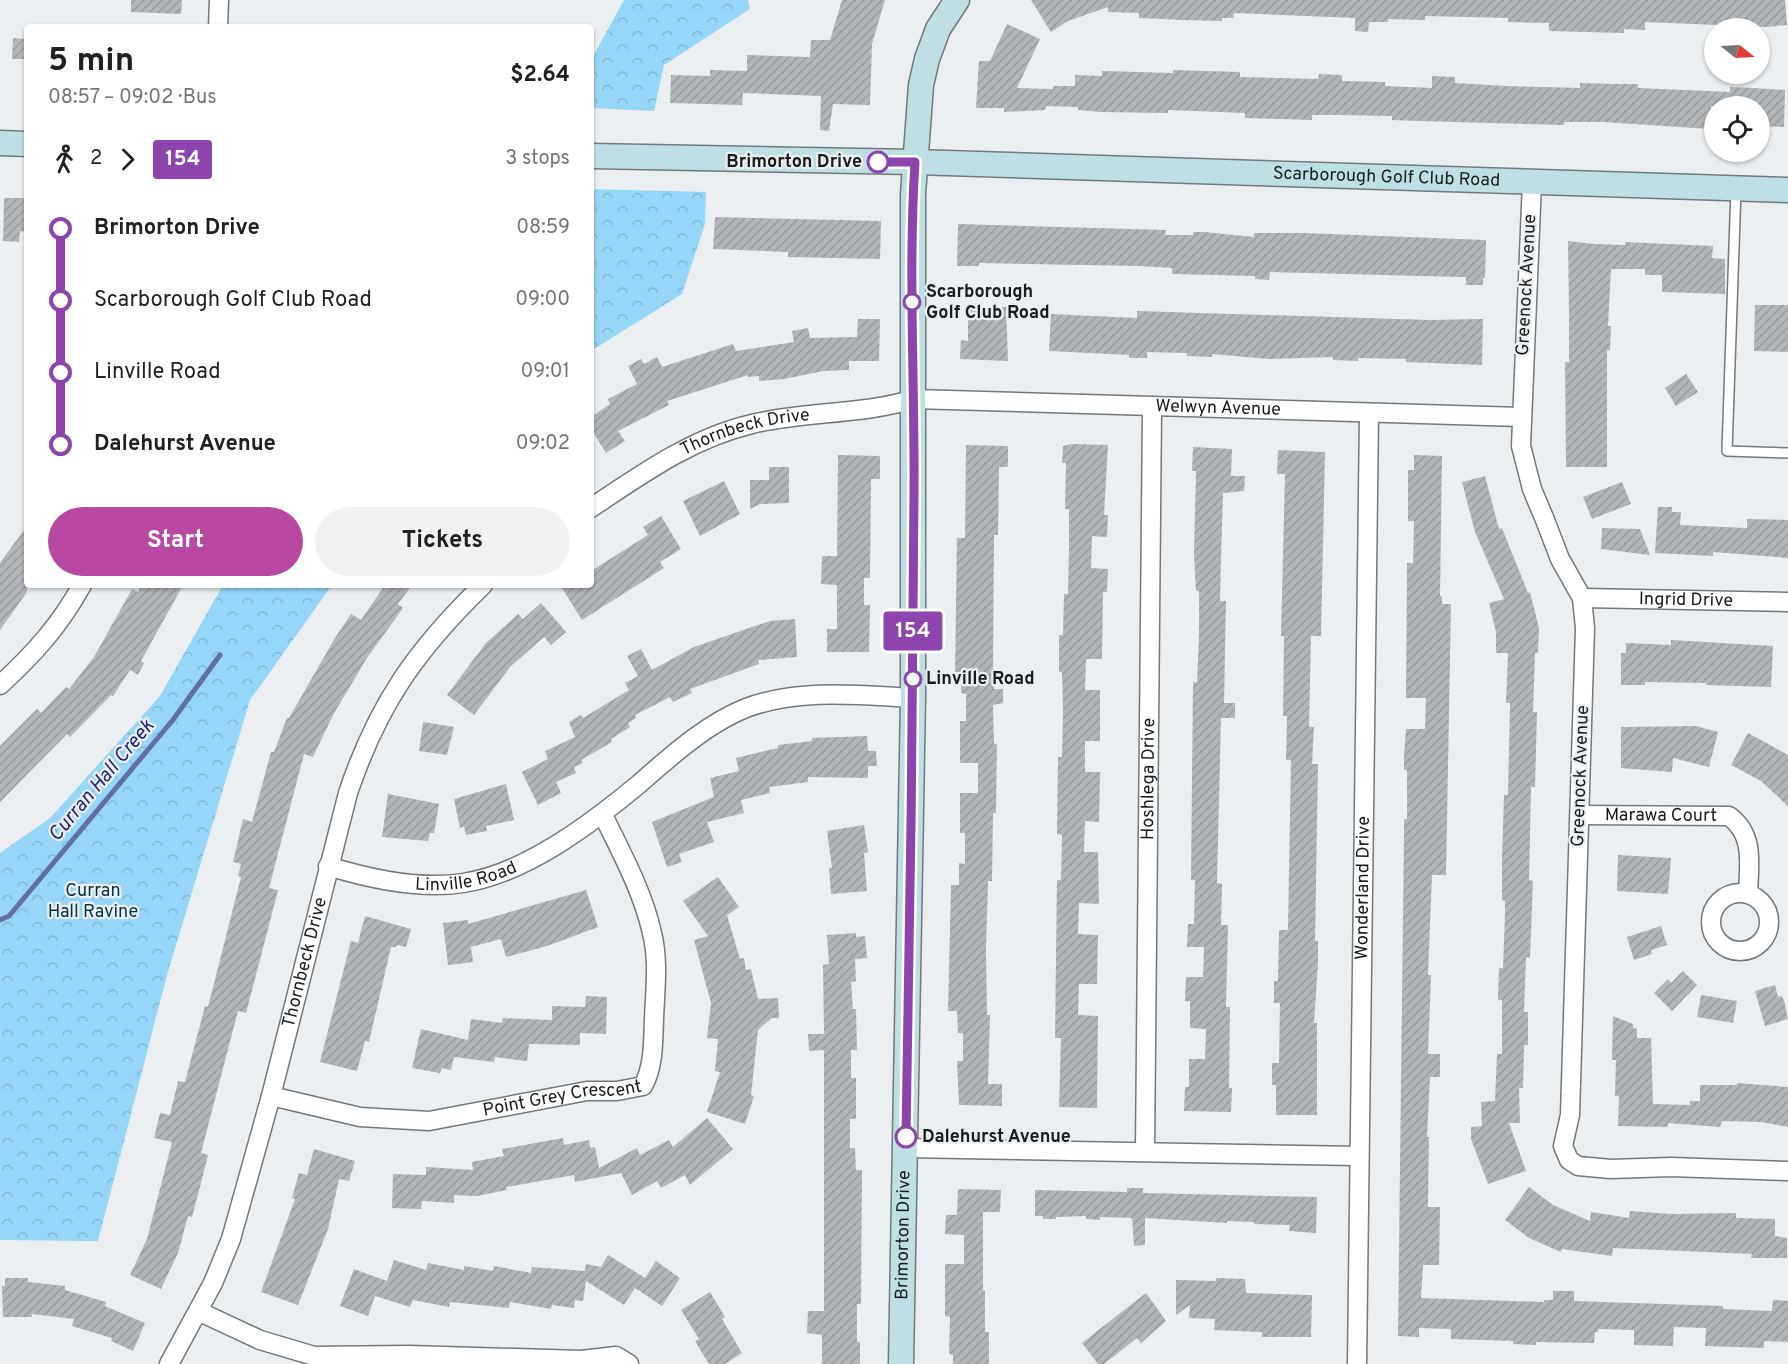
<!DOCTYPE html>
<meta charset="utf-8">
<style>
:root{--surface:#fff;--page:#f2f2f2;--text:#202124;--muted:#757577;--accent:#b948a3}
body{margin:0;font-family:Overpass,sans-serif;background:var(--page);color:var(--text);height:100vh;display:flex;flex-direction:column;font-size:22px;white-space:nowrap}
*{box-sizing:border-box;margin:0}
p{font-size:20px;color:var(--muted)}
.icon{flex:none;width:33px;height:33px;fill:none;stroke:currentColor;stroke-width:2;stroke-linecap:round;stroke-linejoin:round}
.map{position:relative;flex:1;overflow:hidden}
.drawer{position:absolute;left:24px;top:24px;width:570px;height:564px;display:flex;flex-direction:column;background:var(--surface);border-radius:6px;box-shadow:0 2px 4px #0004}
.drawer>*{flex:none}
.badge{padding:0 12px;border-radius:4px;font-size:21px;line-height:39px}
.needle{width:39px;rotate:108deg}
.buttons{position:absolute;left:1704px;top:18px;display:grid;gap:12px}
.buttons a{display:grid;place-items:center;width:66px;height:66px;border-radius:50%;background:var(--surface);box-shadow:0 2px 4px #0004;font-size:30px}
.map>.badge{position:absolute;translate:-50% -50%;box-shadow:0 0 0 3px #fff}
.legs{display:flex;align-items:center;gap:9px;height:66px;padding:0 24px;font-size:20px}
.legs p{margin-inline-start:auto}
.summary{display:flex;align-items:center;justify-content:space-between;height:102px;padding:0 24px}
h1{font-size:33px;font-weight:700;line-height:45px}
.button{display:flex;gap:12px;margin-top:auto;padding:12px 24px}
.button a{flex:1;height:69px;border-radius:36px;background:var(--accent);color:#fff;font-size:24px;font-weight:700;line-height:69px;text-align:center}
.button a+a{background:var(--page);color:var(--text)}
ul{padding:0 24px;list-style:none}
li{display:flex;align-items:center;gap:21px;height:72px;font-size:22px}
li i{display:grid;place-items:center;width:9px;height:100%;margin:0 8px;background:currentColor}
li i::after{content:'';width:15px;height:15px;margin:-8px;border:4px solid;border-radius:50%;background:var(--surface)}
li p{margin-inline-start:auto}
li:first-child i{background:linear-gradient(#0000 50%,currentColor 0)}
li:last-child i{background:linear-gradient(currentColor 50%,#0000 0)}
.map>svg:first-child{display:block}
.park{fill:url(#park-crowns)}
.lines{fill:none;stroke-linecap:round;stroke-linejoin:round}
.stream{stroke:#626ea4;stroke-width:5}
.building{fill:url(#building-hatch)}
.lane-casing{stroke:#73787a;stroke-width:12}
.street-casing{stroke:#73787a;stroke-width:21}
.secondary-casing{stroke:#73787a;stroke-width:27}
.lane{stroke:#fff;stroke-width:9}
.street{stroke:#fff;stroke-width:18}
.secondary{stroke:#bee0e5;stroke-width:24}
.line-1-casing{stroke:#fff;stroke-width:14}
.line-1{stroke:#8e44ad;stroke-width:9}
.stop-1-dot{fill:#fff;stroke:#8e44ad;stroke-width:3}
.labels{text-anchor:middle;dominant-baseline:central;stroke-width:4.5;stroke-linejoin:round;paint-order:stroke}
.stop-label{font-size:18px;font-weight:bold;fill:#1a1b1c;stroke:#ebeff2;text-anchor:start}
.street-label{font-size:18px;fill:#1a1b1c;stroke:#ebeff2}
.park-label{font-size:18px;fill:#033245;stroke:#ebeff2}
.water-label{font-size:20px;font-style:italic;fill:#21237c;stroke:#ebeff2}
</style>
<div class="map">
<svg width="1788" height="1364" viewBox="0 0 1788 1364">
<defs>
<pattern id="park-crowns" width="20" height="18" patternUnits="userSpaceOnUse" patternTransform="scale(1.5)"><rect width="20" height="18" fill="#96d6f9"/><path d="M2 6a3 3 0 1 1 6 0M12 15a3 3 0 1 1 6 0" fill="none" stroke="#81b7d5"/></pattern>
<pattern id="building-hatch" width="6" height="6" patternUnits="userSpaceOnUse" patternTransform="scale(1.5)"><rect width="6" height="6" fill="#b3b6b9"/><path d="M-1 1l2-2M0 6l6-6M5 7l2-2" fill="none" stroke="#999c9e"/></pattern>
</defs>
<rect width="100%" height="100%" fill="#ebeff2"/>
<g class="park">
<path d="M624,0H748L750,9L664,65L654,111L591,108V60Z"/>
<path d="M591,189L706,192L705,224L682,294L591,351Z"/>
<path d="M223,585H332L250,700L167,975L98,1241L0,1240V853L50,818L160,696Z"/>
</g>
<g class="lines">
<path class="stream" d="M0,920L9,916L172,721L220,655"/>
</g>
<g class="building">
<path d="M131,0H182L181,14L131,12Z"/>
<path d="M842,0H885L872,44L870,105L833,104L829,131L820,130L821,96L743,93L742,105L670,103L671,75L710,76V70L747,71V55L810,57L811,40H830Z"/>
<path d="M1031,0H1785L1787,25L1766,27L1645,22V30L1624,29V33L1586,32L1549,31V23L1508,22V18L1425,16V20L1388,19V22H1369L1368,32L1355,31V18L1234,13L1233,18H1222V21L1182,20L1139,18V13L1108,12V7L1068,21L1051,32Z"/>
<path d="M1007,24L1040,39L1017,88L1053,89V86H1075V75L1102,76V71L1173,73V70L1240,72V77L1318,79L1319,74L1342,75V81L1385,82V86L1432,88V76L1455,77V83L1506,86L1580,88V83L1615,84H1638V88L1730,92V87L1753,88L1785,90L1784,127L1761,126V106H1711L1710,129L1603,122H1564V125L1417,121L1392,120V116L1340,115H1312V120L1245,118V113L1168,110V113L1101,112L1078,110V107L1046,106L1045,110L1004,112V108H976L979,61H990Z"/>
<path d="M13,38L27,39V59H12Z"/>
<path d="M4,198H27V232L20,231L19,242L3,241Z"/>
<path d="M715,217L881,221L880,259L788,257V252L713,249Z"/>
<path d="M958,224L1166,230L1165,235H1193V232H1204L1254,237V233H1303L1486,240L1485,278H1483V285H1466V277H1460L1270,272L1269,280L1255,279V276L1172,274V268L1139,266L979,263V266H957Z"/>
<path d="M1568,241L1594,244L1625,245V242L1713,246L1712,258L1725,259V294L1662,292V275H1645V269H1611L1608,326H1611L1610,351L1607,350V467H1566L1565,362H1569V313Z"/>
<path d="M1755,305H1788V352L1754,351Z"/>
<path d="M968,307H1006L1008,361L960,359L961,340L968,341Z"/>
<path d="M1137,311L1431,320L1483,319L1482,365L1406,362V359L1358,358V361L1333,360V357L1269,359L1212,354V357L1187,356V353L1147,352V358H1129V355L1049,351L1051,314L1137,318Z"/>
<path d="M858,319H880L879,361H849V370L823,371L784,379L759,381V376L748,377V375L667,401L669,405L618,431L625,441L606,453L591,429V417L610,404L608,399L637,384L628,366L641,359L644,364L657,357L662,367L733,344L736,351L794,342L792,331L808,328L810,338L857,337Z"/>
<path d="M1686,374L1698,392L1676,406L1665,388Z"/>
<path d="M1071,444L1108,445L1104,515H1108L1107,537L1092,536L1091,568L1108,569L1107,592H1103L1102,659H1086L1085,690H1100V741H1085V772H1100L1099,822L1085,821L1084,852H1098L1099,904L1079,903L1078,934L1098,935L1097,984H1079L1078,1015L1098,1016L1097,1108L1059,1107L1061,1038H1055L1057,880H1061L1062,835L1057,834L1058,757H1062L1063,712L1062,672H1059V635H1063L1064,594H1068L1069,550V509H1065L1066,463H1062L1063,446Z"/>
<path d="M966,445L1008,446V467H999L998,535H994L993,675L994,689H1003V703L993,705L994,744H997L996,813H993L992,881H988L986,950L987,1015H990L988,1084H1002V1106L959,1105L957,1061H963V1033H958L957,1011H948L951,885H959V863L965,864V833H960V793H978V763H960V721H966V694L961,693V672H955L957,538H965Z"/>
<path d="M1193,447L1232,449L1231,476H1245L1244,491L1223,493L1221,559L1220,601H1226L1224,703H1235V718H1221L1217,883L1222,884L1221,925H1228L1226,1007H1230L1229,1088H1232L1231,1112L1184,1111L1185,1087H1189V1059H1205L1206,1029L1190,1028V1001H1185L1186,977H1203L1204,947H1187L1188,924H1194L1195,880H1191L1193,682L1197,683L1199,635V591H1196L1194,554L1196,471H1192Z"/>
<path d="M1278,450L1325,452L1321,636H1311L1309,727H1314L1312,764H1318L1315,941H1318V963L1314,1023H1317V1115H1276V1085H1272V1063H1279L1280,1003H1274V981H1278L1279,930H1288L1291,760H1286L1287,716H1283L1284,636H1281L1285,474H1277Z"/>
<path d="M838,455L880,456V479H871L870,578H864V605H870L869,652H827V629H837V585L821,584L822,556H837Z"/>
<path d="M1414,455L1442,456L1440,596H1442V604H1451L1446,875H1432L1428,975H1431L1428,1054H1440V1077H1430L1427,1137H1429L1428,1207H1440L1439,1265H1423L1421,1298L1544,1302V1300H1553V1291H1574V1301L1723,1306V1309L1772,1311L1773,1300L1788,1301V1342L1764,1341V1348L1705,1346L1706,1328L1674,1327L1673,1346L1634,1345V1330L1598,1329V1332H1595L1594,1343L1536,1342V1345L1513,1344V1341L1451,1339V1329L1419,1328V1337L1398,1336L1404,833V819H1407V770H1404V756L1406,729H1425L1426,698H1406L1407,563H1413L1414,521H1408V470H1414Z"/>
<path d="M769,467H789V503L760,504L750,509V480H769Z"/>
<path d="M1485,476L1499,529L1502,528L1528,593L1530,592L1539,628L1538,653H1535L1533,712H1537L1535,787H1531L1530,837L1529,880L1533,881L1530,958L1526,957L1524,1012H1528V1045H1524L1523,1088H1519L1520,1123H1509L1526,1171L1488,1184L1471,1139V1127L1482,1126L1481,1102L1495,1101L1497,1054H1502V1000H1498L1499,968H1503L1505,914V901L1502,900V858L1504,795H1508L1510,703H1506L1508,653H1496V632L1489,603L1504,599L1475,532L1462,482Z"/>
<path d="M724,481L740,514L700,536L683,501Z"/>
<path d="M1622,482L1631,504L1592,519L1583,497Z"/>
<path d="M1658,507H1672V512H1681L1680,525L1747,528V519L1788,520V558L1713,552V556L1655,553Z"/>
<path d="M661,516L681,549L660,562L664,568L582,620L560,585H591V571L648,535L643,527Z"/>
<path d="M27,526V592L0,630V563Z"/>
<path d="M1602,528L1640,529L1650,555L1601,549Z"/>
<path d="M142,585H183L141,661L144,663L138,675L130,670L113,696L111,695L70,737L67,734L0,802V746L37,709L41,713L66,687L69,689L94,657L132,589L138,592Z"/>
<path d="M385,585H412L398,604L403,608L367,658L333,715L313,757L304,754L269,888L278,890L268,929L246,1013L238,1011L201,1153L208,1155L201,1183L192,1217L188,1216L178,1253L161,1289L130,1275L147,1239L172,1142L154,1138L160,1113L170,1115L178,1081L185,1082L205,1006L208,1007L241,877L238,876L241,864L233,862L243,819L252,822L271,752H274L287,718H289L335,638L351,614L361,620Z"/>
<path d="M541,603L566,632L551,645L544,637L510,667L474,715L447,695L485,644L518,614L523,619Z"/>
<path d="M795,619L797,657L758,660L759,664L690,689L692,693L673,702L670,697L635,715L636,718L628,723L630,727L611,739L612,742L581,760L583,763L574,767L576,773L556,782L561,793L538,805L522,772L548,759L545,751L575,737L569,722L581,715L583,718L629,690L625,683L638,676L627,656L641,649L652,670L694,647L723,637L770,621Z"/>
<path d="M1671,640L1773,646L1771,687L1706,685V683L1645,682V685H1621V653H1626V643L1671,645Z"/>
<path d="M423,722L454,727L447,755L419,751Z"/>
<path d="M1696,726L1718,732L1709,767L1673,758L1672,772L1621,768V727Z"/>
<path d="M1748,733L1788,755V806L1761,781L1731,765Z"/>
<path d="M867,736L868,751H876L877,766H868V778L808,777V782L769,787L770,793L741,800L744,813L707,822L714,842L679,854L682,862L667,867L652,822L714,797L710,778L739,771L736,758L778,748V745L812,741V738Z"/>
<path d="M506,784L514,820L486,826L487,831L466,835L464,827L460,828L454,799Z"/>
<path d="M388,794L439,804L434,833H430L428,841L382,837Z"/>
<path d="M864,825L868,852L864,853L867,891L831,894L829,868H832L827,831Z"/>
<path d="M1618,855L1671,858L1668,894L1617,891Z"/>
<path d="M718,877L739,907L727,915L740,959L744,958L746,970L751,969L758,999L778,998L779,1018H772L758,1030L751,1095L754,1096L745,1124L707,1112L720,1072L715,1071L718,1039L707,1038L711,1003L694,940L708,936L683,901Z"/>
<path d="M586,890L598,927L547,946L506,957L501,939L471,947L473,962L448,965L443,923L468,920V924Z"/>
<path d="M365,916L411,929L406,947L397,945L396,947H391L369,1042L365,1041L357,1071L320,1062L351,941L358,943Z"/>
<path d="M1661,926L1667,945L1651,950L1652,954L1634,960L1627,937Z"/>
<path d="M856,933V937L865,936L867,958L855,959L856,981L851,982L853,1009H856L857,1050H851V1078H856V1119H850V1148H855L856,1170H862L861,1304H857V1342H860V1364H822V1335L807,1333L808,1311H824V1050L809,1051L808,1034H824V1032L823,965L829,964L827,935Z"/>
<path d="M1683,971L1697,985L1672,1011L1654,993L1668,979L1671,983Z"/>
<path d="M1775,985L1778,997L1781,996L1784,1000L1788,1019L1765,1026L1755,991Z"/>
<path d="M1701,995L1737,1001L1733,1023L1697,1017Z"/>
<path d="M586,996L607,997L606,1034L580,1033V1045L529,1044L527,1061L495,1057L494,1062L454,1057L451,1070L442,1068L440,1073L412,1068L421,1029L468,1040L471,1019L502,1023L503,1018L552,1020V1006L585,1007Z"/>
<path d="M1613,1016L1633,1024V1028L1637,1029V1038H1651L1653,1104L1690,1105V1101H1700V1085H1737V1083L1788,1087V1127L1761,1122L1722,1121L1720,1127L1668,1123V1127L1618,1126L1619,1096H1615L1616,1060H1612Z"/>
<path d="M707,1118L733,1149L690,1185L685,1175L661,1188L657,1181L632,1195L621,1173L575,1182L574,1175L506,1187L507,1190L477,1196L454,1195V1203L422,1201L421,1209L392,1208L393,1174L426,1175V1167L473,1170L472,1162L504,1156L502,1149L563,1138L564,1145L589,1140L590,1148L595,1147L599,1168L637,1148L640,1155L669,1140L673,1147Z"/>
<path d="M314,1149L355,1161L349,1181L339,1179L328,1229L298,1305L261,1292L295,1199L292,1198L299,1173L307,1175Z"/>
<path d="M1529,1187L1553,1205L1590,1221L1591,1212L1629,1218L1630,1211L1671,1214L1736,1213V1218L1775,1219V1236L1787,1238V1258H1751L1752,1254L1613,1248L1612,1256L1562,1249L1561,1252L1529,1238L1505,1220Z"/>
<path d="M1127,1188H1143V1193L1317,1197L1316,1233L1289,1231L1290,1225L1254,1224V1222L1227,1221V1223L1145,1218V1245L1134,1246L1132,1218L1100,1217V1220L1086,1219V1216L1056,1217V1219H1043V1216H1035V1190L1127,1192Z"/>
<path d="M958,1189L1001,1190L1000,1212H983V1290L985,1291V1332H989V1364H953V1355L949,1354L950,1317L945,1316V1264H964V1235L945,1234L946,1215H957Z"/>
<path d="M608,1255L645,1278L656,1261L680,1278L662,1306L635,1288L624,1305L586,1281L583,1301L575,1300L574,1308L552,1305L551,1309L510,1302L509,1308L450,1302L449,1307L413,1300L410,1307L375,1296L368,1316L340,1306L354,1269L387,1281L394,1260L426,1270L428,1263L464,1270V1266L493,1271L494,1266L531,1273L532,1267L585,1271L586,1264L601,1267Z"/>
<path d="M5,1278H28V1282L65,1286V1290L106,1302L105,1306L145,1323L133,1351L111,1341L112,1338L72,1326L74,1319L32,1314V1317H3L2,1286H5Z"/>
<path d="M1216,1278L1245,1279L1246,1293L1312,1295L1311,1337H1262V1332L1214,1330L1215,1319L1189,1318L1190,1305L1176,1315V1280L1216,1281Z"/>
<path d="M710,1292L725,1317L722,1319L742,1353L725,1364H709L695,1341L699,1339L681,1310Z"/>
<path d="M1146,1293L1166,1321L1141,1343L1137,1338L1104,1364H1098L1082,1343Z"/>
</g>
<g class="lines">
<defs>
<path id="lane" d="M1736,189L1727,451L1788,453"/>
<g id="street">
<path d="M218,27L219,0"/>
<path d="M1532,182L1521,446L1532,489L1545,520L1560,559L1582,598L1585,628L1570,1115L1563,1146L1569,1160L1578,1166L1611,1169L1671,1167L1788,1171"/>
<path id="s1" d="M591,508C642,474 692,438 752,424C805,411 862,415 914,399L1521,417"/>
<path id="s2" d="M1582,598L1788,602"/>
<path d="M0,685C34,654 60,625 82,585"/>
<path id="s3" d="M1580,815L1729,816C1755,835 1749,864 1748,894"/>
<path id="s4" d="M328,866C370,879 419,890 463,883C525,874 592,823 639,784C671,756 706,724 746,708C799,688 859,695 913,698"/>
<circle cx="1740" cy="922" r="29"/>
<path id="s5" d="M271,1096L360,1117L429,1121L587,1091H617L643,1086C654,1066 653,1042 654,1019C655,991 659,961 652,933C643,892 621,852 603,815"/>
<path d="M906,1148L1359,1156"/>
<path id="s6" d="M1145,1151L1152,408"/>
<path d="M198,1311L260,1340L314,1356L409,1355L581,1360L616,1356L629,1364"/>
<path id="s7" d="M169,1364L213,1283L231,1239L271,1096L348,793C378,704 416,650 483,585"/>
<path id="s8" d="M1357,1364L1369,414"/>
</g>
<g id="secondary">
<path d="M0,143L27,144"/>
<path id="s9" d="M591,156L915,162L1788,190"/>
<path id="s10" d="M901,1364L913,698V194L921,85L927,59L938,29L957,0"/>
</g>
</defs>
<use href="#lane" class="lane-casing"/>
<use href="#street" class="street-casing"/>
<use href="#secondary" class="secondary-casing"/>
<use href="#lane" class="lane"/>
<use href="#street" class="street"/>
<use href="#secondary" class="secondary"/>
</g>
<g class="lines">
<defs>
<path id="line-1" d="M878,162H915C908,273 915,385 914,496C913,710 910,923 906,1137"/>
</defs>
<use href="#line-1" class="line-1-casing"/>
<use href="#line-1" class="line-1"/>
</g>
<g class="stop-1-dot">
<circle cx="878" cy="162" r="10"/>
<circle cx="912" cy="302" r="8"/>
<circle cx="913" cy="679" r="8"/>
<circle cx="906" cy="1137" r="10"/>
</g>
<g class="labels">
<g class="stop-label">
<text x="862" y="162" text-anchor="end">Brimorton Drive</text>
<text x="926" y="292">Scarborough<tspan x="926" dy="21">Golf Club Road</tspan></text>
<text x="926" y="679">Linville Road</text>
<text x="922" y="1137">Dalehurst Avenue</text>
</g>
<g class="street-label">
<text stroke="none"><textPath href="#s9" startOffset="796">Scarborough Golf Club Road</textPath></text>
<text transform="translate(1527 285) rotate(-87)">Greenock Avenue</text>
<text stroke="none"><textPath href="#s1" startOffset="651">Welwyn Avenue</textPath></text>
<text stroke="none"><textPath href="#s1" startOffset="174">Thornbeck Drive</textPath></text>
<text stroke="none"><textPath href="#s2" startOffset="104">Ingrid Drive</textPath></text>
<text transform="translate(1581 776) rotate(-88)">Greenock Avenue</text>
<text stroke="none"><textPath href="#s6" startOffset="372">Hoshlega Drive</textPath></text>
<text stroke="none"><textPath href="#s3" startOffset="81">Marawa Court</textPath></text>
<text stroke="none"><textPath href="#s4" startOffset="141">Linville Road</textPath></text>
<text stroke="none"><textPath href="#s8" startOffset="476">Wonderland Drive</textPath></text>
<text stroke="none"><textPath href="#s7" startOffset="426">Thornbeck Drive</textPath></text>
<text stroke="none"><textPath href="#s5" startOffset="296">Point Grey Crescent</textPath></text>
<text stroke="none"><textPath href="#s10" startOffset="129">Brimorton Drive</textPath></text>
</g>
<g class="park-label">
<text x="93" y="891">Curran<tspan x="93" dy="21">Hall Ravine</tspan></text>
</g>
<g class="water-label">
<text transform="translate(102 781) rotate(-50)">Curran Hall Creek</text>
</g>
</g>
</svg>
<div class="buttons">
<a><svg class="needle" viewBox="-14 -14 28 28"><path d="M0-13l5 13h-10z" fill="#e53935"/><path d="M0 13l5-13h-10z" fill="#757577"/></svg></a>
<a><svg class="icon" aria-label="locate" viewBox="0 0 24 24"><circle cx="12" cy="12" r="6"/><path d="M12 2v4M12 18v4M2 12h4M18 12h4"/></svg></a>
</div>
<b class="badge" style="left:913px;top:631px;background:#8e44ad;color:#fff">154</b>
<section class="drawer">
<div class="summary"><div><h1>5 min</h1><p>08:57 – 09:02 · Bus</p></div><b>$2.64</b></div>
<div class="legs"><svg class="icon" aria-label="walk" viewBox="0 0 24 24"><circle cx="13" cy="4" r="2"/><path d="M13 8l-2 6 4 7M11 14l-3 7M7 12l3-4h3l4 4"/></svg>2<svg class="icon" aria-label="forward" viewBox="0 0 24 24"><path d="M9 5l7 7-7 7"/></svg><b class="badge" style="background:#8e44ad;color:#fff">154</b><p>3 stops</p></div>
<ul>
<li><i style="color:#8e44ad"></i><b>Brimorton Drive</b><p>08:59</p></li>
<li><i style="color:#8e44ad"></i><span>Scarborough Golf Club Road</span><p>09:00</p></li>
<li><i style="color:#8e44ad"></i><span>Linville Road</span><p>09:01</p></li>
<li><i style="color:#8e44ad"></i><b>Dalehurst Avenue</b><p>09:02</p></li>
</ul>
<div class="button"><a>Start</a><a>Tickets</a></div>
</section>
</div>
